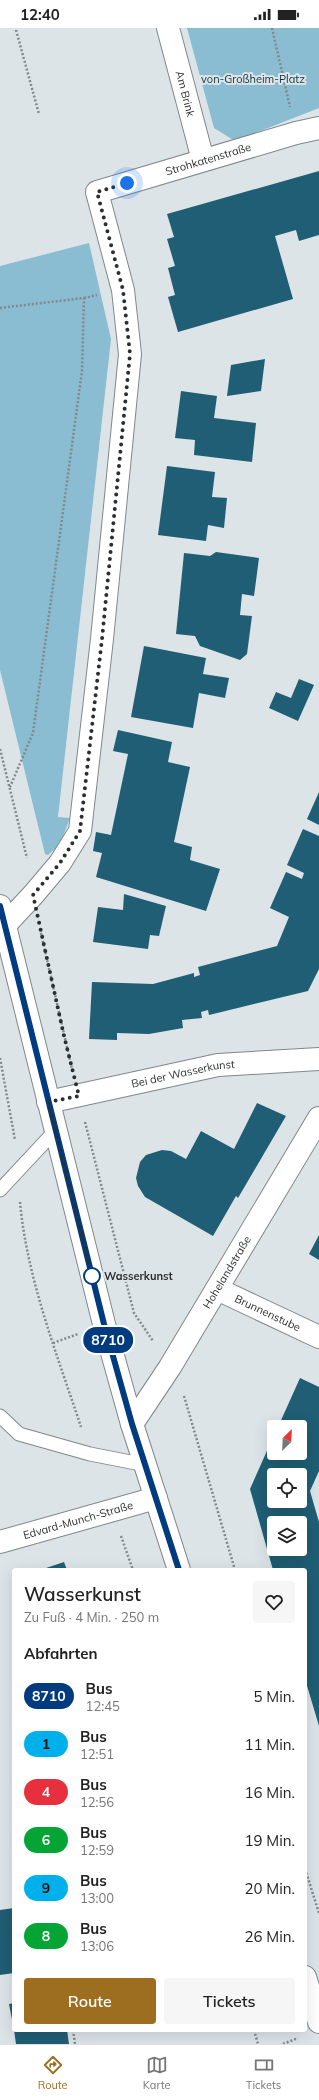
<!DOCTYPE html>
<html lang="de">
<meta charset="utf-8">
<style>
:root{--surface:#fff;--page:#f6f6f6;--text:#222;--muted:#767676;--line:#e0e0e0;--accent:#9d6e20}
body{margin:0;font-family:Mulish,sans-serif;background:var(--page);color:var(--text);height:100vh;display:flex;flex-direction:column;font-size:15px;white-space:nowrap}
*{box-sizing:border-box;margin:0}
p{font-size:13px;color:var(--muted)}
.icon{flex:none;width:22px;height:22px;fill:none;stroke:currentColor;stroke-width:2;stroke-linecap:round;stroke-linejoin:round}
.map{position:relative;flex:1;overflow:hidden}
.panel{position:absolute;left:12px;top:1540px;width:295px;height:464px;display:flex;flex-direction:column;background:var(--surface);border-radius:4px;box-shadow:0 4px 16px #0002}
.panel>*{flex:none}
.badge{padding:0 8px;border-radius:13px;font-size:14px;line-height:26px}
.needle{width:26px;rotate:24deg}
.tools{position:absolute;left:267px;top:1392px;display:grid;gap:8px}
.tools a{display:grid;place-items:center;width:40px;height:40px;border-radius:4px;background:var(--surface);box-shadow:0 4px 16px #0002;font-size:20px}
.you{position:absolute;width:20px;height:20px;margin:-10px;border:3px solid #fff;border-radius:50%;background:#1a73e8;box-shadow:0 0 0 6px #1a73e833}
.map>.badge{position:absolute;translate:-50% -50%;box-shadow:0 0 0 2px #fff}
h2{padding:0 12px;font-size:15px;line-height:36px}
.round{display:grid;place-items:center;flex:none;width:42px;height:42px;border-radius:4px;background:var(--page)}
.overview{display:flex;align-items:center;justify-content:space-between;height:68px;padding:0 12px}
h1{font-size:19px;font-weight:600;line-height:30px}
.action{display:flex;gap:8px;margin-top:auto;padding:8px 12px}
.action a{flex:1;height:46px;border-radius:4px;background:var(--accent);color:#fff;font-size:16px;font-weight:600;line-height:46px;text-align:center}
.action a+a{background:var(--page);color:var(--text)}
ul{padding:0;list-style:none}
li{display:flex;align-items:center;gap:12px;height:48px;padding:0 12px}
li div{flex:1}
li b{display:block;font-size:15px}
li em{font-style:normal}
li .badge{min-width:44px;font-weight:700;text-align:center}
.status{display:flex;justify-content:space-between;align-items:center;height:28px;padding:0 20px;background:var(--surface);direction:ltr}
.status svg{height:11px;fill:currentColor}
.menu{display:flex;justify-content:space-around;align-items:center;height:56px;border-top:1px solid var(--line);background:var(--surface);font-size:11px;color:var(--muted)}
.menu a{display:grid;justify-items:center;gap:2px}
.menu .selected{color:var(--accent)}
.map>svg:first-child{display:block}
.green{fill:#8abdd1}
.building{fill:#1f5e74;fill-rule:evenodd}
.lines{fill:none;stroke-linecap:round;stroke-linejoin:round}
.lane-casing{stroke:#81878a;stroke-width:15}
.street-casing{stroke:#81878a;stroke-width:24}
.secondary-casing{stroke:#81878a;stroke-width:24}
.path{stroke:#83888a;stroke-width:2.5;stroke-dasharray:2 2;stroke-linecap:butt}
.lane{stroke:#fff;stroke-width:13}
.street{stroke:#fff;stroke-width:22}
.secondary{stroke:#fff;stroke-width:22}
.line-casing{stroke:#fff;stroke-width:9}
.line{stroke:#003b80;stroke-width:6}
.walk{stroke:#2c2f30;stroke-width:4;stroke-dasharray:0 7.2}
.stop-dot{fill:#fff;stroke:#003b80;stroke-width:2}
.labels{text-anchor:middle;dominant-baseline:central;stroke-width:4;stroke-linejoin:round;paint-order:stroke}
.park-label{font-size:11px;fill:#103542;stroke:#dde4e8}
.street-label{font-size:11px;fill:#2c2f30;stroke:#dde4e8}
.stop-label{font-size:11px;font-weight:bold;fill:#2c2f30;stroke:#dde4e8;text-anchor:start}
</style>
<div class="status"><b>12:40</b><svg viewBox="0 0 49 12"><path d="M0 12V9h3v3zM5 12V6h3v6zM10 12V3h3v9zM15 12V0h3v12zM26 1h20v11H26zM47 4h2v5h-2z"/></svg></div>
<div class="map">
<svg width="319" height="2016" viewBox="0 0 319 2016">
<rect width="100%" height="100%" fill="#dde4e8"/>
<g class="green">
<path d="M187,0H319V80L235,113L214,100Z"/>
<path d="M89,215L111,311L58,789L70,790L60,816L48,827L45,826L0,642V238Z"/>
</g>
<g class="building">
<path d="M319,143V207L299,213L296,202L275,208L293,271L178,304L168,269L175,267L168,240L175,238L167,211L174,209L167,186Z"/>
<path d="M265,331L261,363L227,368L231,337Z"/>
<path d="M181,363L217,368L214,390L256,395L252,434L194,427L195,412L175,410Z"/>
<path d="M167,438L215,444L212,469L227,470L224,500L208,497L206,513L158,507Z"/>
<path d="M216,524L259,530L254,568L242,566L240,587L252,588L247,626L240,632L200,618L195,608L176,606L184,525L210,528Z"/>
<path d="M144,618L206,630L203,646L229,650L225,670L199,665L193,700L131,689Z"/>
<path d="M299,651L314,657L298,693L269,680L276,664L291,670Z"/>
<path d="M118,702L172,714L168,734L190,739L174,814L192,819L190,832L220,841L206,883L96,849L102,825L93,823L96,804L111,807L128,726L113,723Z"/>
<path d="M319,764V797L307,791Z"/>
<path d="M303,801L319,808V941L308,963L209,987L208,982L201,984L202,990L182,992L183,1000L149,1006L117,1005V1012L89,1011L92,954L153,956L194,945V949L200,947L198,939L277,918L289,889L270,880L286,844L302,851L304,845L287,837Z"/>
<path d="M124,866L166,878L159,908L150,907L148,921L93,914L98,879L123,882Z"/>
<path d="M257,1075L286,1088L238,1170L236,1168L213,1208L145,1169L138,1158L136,1150L140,1134L146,1127L162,1122L171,1123L186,1131L201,1103L234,1121Z"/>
<path d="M319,1207V1232L309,1226Z"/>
<path d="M300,1350L319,1359V1443L310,1463L319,1494V1698L305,1651V1542H273L250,1461L274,1407V1425H300V1399H278ZM274,1447H300V1473H274ZM274,1495H300V1521H274Z"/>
<path d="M64,1534L67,1542H40Z"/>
<path d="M14,1880V1945L0,1947V1882Z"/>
<path d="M14,1975V1997H13L9,1976Z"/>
<path d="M14,2002H67L69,2016H16Z"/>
</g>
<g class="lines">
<defs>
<g id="lane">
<path d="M0,1162L55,1103"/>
<path d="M0,1388L19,1406L90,1426L146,1437"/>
</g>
<g id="street">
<path id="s1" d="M168,0L203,132"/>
<path id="s2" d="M5,897L33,867L60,835L80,803L102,611L130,326L123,262L97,164L296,105L319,100"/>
<path id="s3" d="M48,1074L218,1037L319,1031"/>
<path id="s4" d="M217,1261L319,1309"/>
<path id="s5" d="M132,1396L170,1339L319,1090"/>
<path id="s6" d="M0,1514L156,1470"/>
</g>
<g id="secondary">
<path d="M0,878L104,1296L132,1396L179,1542"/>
<path d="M305,1949L319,1994"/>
</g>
</defs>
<use href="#lane" class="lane-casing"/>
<use href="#street" class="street-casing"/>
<use href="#secondary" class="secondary-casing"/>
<g class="path">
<path d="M272,0L290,79"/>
<path d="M16,2L39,86"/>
<path d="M84,270L97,267"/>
<path d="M0,280L84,270L82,343L33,705L10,759"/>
<path d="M0,721L27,830"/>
<path d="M40,901L72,1041"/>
<path d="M0,1030L15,1112"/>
<path d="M85,1094L134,1285L153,1313"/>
<path d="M20,1174C27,1251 57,1326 81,1399"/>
<path d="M53,1315L78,1306"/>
<path d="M184,1368L235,1542"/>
<path d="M121,1508L133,1542"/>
<path d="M305,1841L319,1885"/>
<path d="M73,2002L75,2016"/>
<path d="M254,2002L258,2016"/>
<path d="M283,2016L298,2010"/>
</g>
<use href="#lane" class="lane"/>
<use href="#street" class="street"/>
<use href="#secondary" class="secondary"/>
</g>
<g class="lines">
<defs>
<path id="line" d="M0,878L104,1296L132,1396L179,1542"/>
</defs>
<use href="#line" class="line-casing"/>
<use href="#line" class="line"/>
<path class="walk" d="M92,1248L48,1074L79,1068L64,1008L33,867L60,835L80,803L102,611L130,326L123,262L97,164L127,155"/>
</g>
<circle class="stop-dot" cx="92" cy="1248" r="8"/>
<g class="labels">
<g class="park-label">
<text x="253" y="51">von-Großheim-Platz</text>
</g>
<g class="street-label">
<text stroke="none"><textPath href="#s1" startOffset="68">Am Brink</textPath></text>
<text stroke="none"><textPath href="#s2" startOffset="882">Strohkatenstraße</textPath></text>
<text stroke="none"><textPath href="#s3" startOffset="138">Bei der Wasserkunst</textPath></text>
<text stroke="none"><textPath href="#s5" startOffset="179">Hohelandstraße</textPath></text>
<text stroke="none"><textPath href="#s4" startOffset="56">Brunnenstube</textPath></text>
<text stroke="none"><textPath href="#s6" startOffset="81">Edvard-Munch-Straße</textPath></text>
</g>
<g class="stop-label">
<text x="104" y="1248">Wasserkunst</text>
</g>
</g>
</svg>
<div class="tools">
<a><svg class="needle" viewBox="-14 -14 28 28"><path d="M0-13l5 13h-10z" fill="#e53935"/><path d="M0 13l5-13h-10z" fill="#767676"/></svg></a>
<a><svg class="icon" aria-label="locate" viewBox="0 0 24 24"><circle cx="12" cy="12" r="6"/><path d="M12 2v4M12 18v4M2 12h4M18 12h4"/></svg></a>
<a><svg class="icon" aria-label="layers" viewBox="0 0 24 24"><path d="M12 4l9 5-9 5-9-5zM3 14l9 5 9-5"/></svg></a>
</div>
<div class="you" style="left:127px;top:155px"></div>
<b class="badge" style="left:108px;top:1312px;background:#003b80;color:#fff">8710</b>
<section class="panel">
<div class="overview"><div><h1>Wasserkunst</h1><p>Zu Fuß · 4 Min. · 250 m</p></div><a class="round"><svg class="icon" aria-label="heart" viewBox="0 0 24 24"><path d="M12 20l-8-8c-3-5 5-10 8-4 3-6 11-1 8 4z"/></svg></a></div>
<h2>Abfahrten</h2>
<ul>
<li><span class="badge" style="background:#003b80;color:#fff">8710</span><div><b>Bus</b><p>12:45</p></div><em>5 Min.</em></li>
<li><span class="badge" style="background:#00b0ea;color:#111">1</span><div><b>Bus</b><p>12:51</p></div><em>11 Min.</em></li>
<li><span class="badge" style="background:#e7303d;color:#fff">4</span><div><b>Bus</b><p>12:56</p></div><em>16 Min.</em></li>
<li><span class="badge" style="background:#04a535;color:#fff">6</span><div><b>Bus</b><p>12:59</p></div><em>19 Min.</em></li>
<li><span class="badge" style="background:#00b0ea;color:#111">9</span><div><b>Bus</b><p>13:00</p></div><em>20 Min.</em></li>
<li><span class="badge" style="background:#04a535;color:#fff">8</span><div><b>Bus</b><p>13:06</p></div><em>26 Min.</em></li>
</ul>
<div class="action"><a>Route</a><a>Tickets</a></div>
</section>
</div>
<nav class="menu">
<a class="selected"><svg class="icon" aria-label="directions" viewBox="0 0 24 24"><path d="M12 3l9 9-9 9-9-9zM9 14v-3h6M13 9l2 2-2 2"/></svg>Route</a>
<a><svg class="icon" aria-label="map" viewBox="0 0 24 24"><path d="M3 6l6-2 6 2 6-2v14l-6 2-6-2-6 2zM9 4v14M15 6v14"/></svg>Karte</a>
<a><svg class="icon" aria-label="tickets" viewBox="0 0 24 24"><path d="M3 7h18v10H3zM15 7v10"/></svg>Tickets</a>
</nav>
